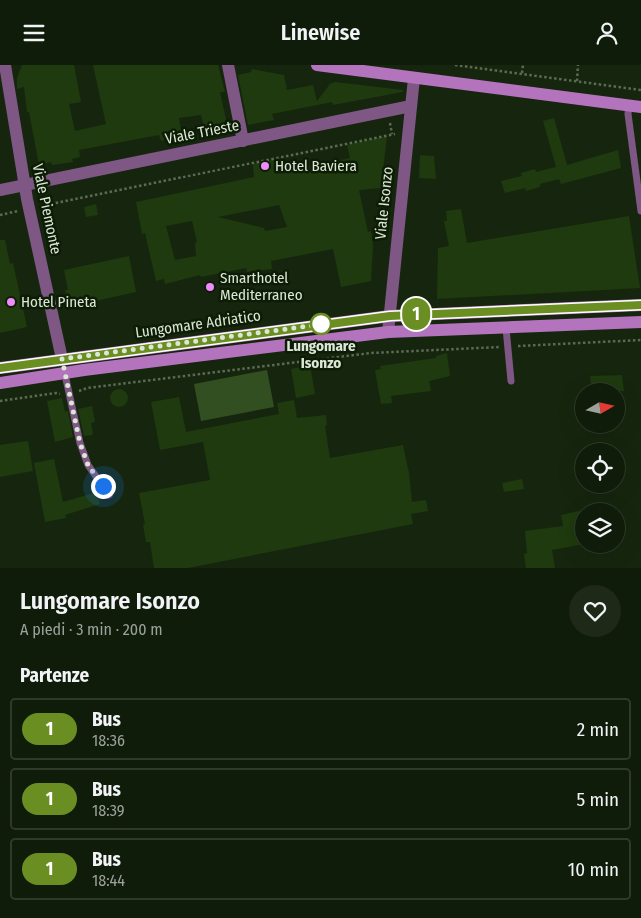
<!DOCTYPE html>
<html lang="it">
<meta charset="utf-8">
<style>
:root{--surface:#101c0a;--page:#1e2918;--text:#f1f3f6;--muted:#9ca19c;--line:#303a2b}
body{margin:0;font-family:"Fira Sans Condensed",sans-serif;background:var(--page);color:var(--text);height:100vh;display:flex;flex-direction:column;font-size:19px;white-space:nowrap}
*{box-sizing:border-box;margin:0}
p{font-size:16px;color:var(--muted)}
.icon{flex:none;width:28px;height:28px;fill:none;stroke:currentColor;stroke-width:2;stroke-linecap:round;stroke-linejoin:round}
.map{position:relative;height:503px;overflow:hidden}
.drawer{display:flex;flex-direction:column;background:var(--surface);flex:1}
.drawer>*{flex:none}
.badge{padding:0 10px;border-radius:16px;font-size:18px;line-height:32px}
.needle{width:32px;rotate:81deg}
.fabs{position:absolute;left:575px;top:318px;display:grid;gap:10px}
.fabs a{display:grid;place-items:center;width:50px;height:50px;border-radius:50%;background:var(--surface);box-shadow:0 5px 20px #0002,0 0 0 1px var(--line);font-size:25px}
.you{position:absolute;width:25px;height:25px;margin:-12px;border:4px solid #fff;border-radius:50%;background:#1a73e8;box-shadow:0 0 0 8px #1a73e833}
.map>.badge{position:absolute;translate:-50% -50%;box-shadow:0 0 0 2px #fff}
h2{padding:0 20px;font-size:19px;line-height:45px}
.round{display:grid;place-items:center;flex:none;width:52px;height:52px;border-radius:26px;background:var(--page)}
.headline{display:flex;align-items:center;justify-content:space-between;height:85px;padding:0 20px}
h1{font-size:24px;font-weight:600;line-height:38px}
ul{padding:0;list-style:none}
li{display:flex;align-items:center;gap:15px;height:62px;margin:0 10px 8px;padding:0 10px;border:2px solid var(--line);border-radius:5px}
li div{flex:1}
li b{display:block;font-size:19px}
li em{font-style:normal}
li .badge{min-width:55px;font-weight:700;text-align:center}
header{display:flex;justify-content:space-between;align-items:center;height:65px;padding:0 20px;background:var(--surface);font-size:22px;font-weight:600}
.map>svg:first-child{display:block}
.green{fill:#314f20}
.building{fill:#1e3a0e;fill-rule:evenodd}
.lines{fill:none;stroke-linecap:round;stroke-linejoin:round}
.path{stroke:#5c6a55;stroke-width:2.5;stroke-dasharray:2.5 2.5;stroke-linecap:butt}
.lane{stroke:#7e5784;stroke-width:7}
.street{stroke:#7e5784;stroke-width:12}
.secondary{stroke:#b474bd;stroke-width:12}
.line-casing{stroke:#fff;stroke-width:11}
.line{stroke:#6b8e23;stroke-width:8}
.walk{stroke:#dce7d7;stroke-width:5;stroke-dasharray:0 9}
.poi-dot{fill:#ed8cfa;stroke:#0d1d05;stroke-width:2}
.stop-dot{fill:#fff;stroke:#6b8e23;stroke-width:2.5}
.labels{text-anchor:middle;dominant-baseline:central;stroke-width:5;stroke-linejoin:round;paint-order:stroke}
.street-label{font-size:15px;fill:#dce7d7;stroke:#0d1d05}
.poi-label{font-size:15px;fill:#dce7d7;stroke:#0d1d05;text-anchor:start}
.stop-label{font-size:15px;font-weight:bold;fill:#dce7d7;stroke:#0d1d05}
</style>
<header><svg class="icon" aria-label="menu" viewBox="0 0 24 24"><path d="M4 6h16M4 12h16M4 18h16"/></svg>Linewise<svg class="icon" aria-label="person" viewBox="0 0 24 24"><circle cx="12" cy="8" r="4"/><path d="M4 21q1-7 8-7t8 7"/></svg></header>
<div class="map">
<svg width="641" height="503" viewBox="0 0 641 503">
<rect width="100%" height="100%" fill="#16260e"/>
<path class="green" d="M267,305L274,342L201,356L194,319Z"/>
<g class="building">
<path d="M22,0H74L81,37L69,39L75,66L106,59L93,0H218L225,27H220L227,59L204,63L201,50L179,53L182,71L161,76L159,70L79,85L80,92L72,94L73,97L52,100L51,97L39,100L29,47H27L24,22L17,24V13Z"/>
<path d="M252,4L284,10L287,25L313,20L317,36L330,19L335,17L403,25V27L333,40L332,37L272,49L274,55L248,60L238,10L251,7Z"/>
<path d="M554,53L567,100L618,85L621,103L561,119L559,114L540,119V122L526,126L525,123L505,128L501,116L522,111L521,108L535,104L536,107L556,102L543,56Z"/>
<path d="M387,71L381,123L359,125L368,167L371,166L373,181L371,216L341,222L333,184L271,196L272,204L247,207L246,203L201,212L200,210L165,219L164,214L156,216L145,168L142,169L136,137L254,112L253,99L281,93L284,108L350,93L347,80ZM279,140L287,162L265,166L264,163L218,152ZM192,156L197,177L195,178L196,191L175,195L166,161Z"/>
<path d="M420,90L434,91L436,114L419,113Z"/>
<path d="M96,139L98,150L86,152L84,142Z"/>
<path d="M461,144L467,178L629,151L640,223L437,234L438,183L449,181L444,156H447L446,146Z"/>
<path d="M0,175H5L10,199L13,198L27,262L0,268Z"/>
<path d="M129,191L136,227L68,242L65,225H68L64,205Z"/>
<path d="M447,288L450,311L429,316L431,326L391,331L392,338L381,339L375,305L381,304L380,301L436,293V291Z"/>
<path d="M310,300L315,329L296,333L291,304Z"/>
<path d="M622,310L624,326H592L590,311Z"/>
<circle cx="119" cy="333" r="9"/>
<path d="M179,332L186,367L279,349L277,338L294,335L297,353L326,350L327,360L325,361L330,393L403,380L409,408L412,437L426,435L428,446L411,449L413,459L188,503H154L150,477H146L143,460L145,459L139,428L210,415L203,377L160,385L151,337Z"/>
<path d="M62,333L65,347L68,346L73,372L55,377L47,336Z"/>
<path d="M92,341L95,357L91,358L93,370L84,371L78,344Z"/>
<path d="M28,376L33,406L0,412V380Z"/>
<path d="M54,394L63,437L97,427L100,439L65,450L66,453L45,457L34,398Z"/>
<path d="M522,414L524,424L504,427L502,418Z"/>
<path d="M584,445V479L552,485L555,503H526L524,489L527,488L525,466L563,461L561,450Z"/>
</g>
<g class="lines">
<g class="path">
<path d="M455,0L641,25"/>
<path d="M522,8L523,0"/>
<path d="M577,16L578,0"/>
<path d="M390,58L392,69"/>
<path d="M41,141L395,69"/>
<path d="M0,150L18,146"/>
<path d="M518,281L641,275"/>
<path d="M79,326L87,323L371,288L500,282"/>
<path d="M0,336L56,328L60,329"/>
</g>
<g class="lane">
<path d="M629,40L628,49L641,146"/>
<path d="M506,263L511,316"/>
<path d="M64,305L80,378L88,400L109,430"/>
</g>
<g class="street">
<path d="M5,0L27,134L62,294"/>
<path d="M228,0L243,76"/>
<path d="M0,125L411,41"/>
<path d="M388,267L414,13"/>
</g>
<g class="secondary">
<path d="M317,0L641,42"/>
<path d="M0,303L390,251L641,240"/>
<path d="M0,318L84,305L388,267L641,257"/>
</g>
</g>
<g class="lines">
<defs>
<path id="line" d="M0,303L390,251L641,240"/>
</defs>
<use href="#line" class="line-casing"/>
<use href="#line" class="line"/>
<path class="walk" d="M103,421L88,400L80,378L62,294L324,259H321"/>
</g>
<g class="poi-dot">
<circle cx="265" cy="101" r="5"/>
<circle cx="210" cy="222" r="5"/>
<circle cx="11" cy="237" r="5"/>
</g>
<circle class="stop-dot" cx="321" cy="259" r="10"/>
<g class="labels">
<g class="street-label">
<text transform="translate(202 67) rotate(-11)">Viale Trieste</text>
<text transform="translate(384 138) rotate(-84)">Viale Isonzo</text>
<text transform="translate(47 144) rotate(78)">Viale Piemonte</text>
<text transform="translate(198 259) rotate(-8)">Lungomare Adriatico</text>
</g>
<g class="poi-label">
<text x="275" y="101">Hotel Baviera</text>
<text x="220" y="213">Smarthotel<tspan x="220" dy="17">Mediterraneo</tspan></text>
<text x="21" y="237">Hotel Pineta</text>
</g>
<g class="stop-label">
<text x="321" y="281">Lungomare<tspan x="321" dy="17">Isonzo</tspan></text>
</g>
</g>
</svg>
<div class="fabs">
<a><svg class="needle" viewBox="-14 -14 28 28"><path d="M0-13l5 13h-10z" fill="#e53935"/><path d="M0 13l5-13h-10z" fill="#9ca19c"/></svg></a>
<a><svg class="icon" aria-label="locate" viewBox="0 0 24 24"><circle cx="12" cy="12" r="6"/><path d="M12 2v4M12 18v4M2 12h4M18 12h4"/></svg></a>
<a><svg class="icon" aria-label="layers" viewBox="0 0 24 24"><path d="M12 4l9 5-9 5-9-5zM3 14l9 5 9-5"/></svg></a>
</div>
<div class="you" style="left:103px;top:421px"></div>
<b class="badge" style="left:416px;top:249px;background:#6b8e23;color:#fff">1</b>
</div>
<section class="drawer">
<div class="headline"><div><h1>Lungomare Isonzo</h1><p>A piedi · 3 min · 200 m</p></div><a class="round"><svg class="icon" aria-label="heart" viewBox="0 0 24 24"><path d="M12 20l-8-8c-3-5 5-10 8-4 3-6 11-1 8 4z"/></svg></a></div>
<h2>Partenze</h2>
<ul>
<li><span class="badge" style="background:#6b8e23;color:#fff">1</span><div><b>Bus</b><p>18:36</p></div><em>2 min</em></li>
<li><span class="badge" style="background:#6b8e23;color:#fff">1</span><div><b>Bus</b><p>18:39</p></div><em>5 min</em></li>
<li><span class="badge" style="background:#6b8e23;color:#fff">1</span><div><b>Bus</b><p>18:44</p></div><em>10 min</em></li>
</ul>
</section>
